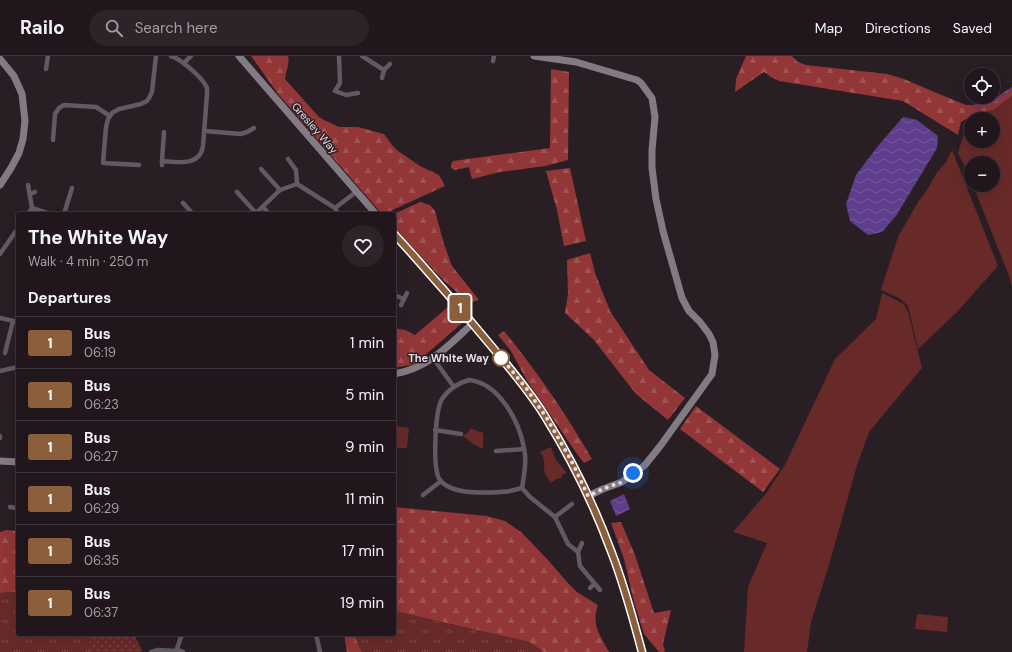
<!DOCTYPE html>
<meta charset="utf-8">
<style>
:root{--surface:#20161c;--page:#2d2329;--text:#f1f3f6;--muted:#a29fa3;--line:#3d353b}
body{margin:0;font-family:"DM Sans",sans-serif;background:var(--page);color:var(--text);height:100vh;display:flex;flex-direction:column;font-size:15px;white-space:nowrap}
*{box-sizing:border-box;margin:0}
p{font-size:13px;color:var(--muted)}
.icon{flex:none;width:22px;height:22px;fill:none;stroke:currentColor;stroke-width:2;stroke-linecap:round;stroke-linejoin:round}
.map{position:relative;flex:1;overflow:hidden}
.side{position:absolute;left:16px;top:156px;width:380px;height:424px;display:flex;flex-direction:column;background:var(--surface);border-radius:4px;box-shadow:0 4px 16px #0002,0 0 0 1px var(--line)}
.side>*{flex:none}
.badge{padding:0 8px;border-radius:3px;font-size:14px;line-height:26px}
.tools{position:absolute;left:964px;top:12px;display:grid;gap:8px}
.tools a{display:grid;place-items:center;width:36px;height:36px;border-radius:50%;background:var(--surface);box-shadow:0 4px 16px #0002,0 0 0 1px var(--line);font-size:20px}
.you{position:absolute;width:20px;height:20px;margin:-10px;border:3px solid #fff;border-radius:50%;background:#1a73e8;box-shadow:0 0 0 6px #1a73e833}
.map>.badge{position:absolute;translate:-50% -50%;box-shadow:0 0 0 2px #fff}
h2{padding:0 12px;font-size:15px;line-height:36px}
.round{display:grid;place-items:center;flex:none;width:42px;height:42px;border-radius:21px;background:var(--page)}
.headline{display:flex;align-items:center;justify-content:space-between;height:68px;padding:0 12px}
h1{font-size:19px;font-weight:800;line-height:30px}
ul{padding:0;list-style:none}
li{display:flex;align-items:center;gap:12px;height:52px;padding:0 12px;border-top:1px solid var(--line)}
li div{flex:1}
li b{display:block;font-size:15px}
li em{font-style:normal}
li .badge{min-width:44px;font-weight:700;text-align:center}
header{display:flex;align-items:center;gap:24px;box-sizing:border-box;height:56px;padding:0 20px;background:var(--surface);border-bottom:1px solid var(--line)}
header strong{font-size:19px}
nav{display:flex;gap:22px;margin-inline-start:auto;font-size:14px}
.search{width:280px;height:36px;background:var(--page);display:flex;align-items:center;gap:10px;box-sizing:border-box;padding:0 14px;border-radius:22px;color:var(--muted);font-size:15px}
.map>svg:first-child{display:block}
.grass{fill:#672a29}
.forest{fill:url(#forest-firs)}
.park{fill:url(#park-tufts)}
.garden{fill:url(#garden-dots)}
.water{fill:url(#water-waves)}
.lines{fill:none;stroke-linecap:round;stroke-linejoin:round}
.stream{stroke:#5e3e8c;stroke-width:2}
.street{stroke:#605b61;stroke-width:4.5}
.secondary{stroke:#837b84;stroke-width:7}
.line-casing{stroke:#fff;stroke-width:9}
.line{stroke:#8b5e3c;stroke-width:6}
.walk{stroke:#e6dde3;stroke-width:4;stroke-dasharray:0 7.2}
.stop-dot{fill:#fff;stroke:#8b5e3c;stroke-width:2}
.labels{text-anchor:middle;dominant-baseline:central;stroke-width:3;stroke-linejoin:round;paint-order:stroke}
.street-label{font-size:11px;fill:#e6dde3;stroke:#2a1e25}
.stop-label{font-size:11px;font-weight:bold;fill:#e6dde3;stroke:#2a1e25;text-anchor:end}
</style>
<header>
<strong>Railo</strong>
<div class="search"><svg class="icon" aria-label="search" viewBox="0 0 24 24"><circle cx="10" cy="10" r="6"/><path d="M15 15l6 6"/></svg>Search here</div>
<nav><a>Map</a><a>Directions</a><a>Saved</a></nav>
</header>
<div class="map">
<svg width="1012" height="596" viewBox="0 0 1012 596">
<defs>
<pattern id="forest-firs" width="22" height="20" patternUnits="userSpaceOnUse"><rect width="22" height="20" fill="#923637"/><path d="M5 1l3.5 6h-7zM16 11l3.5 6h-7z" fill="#a15354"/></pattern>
<pattern id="park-tufts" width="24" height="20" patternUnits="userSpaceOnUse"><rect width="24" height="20" fill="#672a29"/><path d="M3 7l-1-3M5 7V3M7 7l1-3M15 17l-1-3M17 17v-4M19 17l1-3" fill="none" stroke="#7d4848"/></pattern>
<pattern id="garden-dots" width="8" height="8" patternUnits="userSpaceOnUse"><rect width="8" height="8" fill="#672a29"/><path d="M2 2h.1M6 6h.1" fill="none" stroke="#7d4848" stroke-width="1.8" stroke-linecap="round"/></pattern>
<pattern id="water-waves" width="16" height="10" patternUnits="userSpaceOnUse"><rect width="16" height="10" fill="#5e3e8c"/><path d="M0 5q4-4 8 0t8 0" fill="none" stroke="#75599c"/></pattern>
</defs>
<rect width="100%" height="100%" fill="#2a1e25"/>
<g class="grass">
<path d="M1012,40V231L1009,220L973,129H993V107H971V123L958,97L966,71L971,64V85H993V63H972L975,58L993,54Z"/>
<path d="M952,94L998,210L958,255L918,293L908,250L899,242L881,234L898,181L918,146L927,134L936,118L946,106Z"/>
<path d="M882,237L904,248L908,256L922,312L869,376L857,409L829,509L811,566L807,596H744L748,531L767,487L733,476L764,440L785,409L835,303L876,263Z"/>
<path d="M394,370L409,372L407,392H394Z"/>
<path d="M470,372L483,377V393L475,389L463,380L469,376Z"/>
<path d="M551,391L556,404L567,417L562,419V422L556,423L551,427C549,424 547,421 545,418C543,410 546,402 540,396Z"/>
<path d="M917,558L948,561L947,576L915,573Z"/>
</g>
<g class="forest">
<path d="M251,0H288C290,7 286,15 285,23L319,61L324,64L339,71H358L384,78L392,89L398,95L420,110L439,119L445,130L386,157H381L278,38Z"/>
<path d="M746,0H792L798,6L806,9L887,18L904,23L939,38L966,49H973L997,41L1012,31V40L993,54L975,58L961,66L958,79L903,45L779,25L771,21L764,16L735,36L736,23Z"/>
<path d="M551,13L569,16L568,104L545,110L500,116L472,123L469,111L455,114L451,112V108L453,105L550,92Z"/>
<path d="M570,112L586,185L564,190L557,154L546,115Z"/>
<path d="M420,146L430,149L435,155L444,188L452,210L479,244L469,247L442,223L394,171V158Z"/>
<path d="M590,197L595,217L610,255L649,314L685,342L668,364L636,338L593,283L565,257L568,238L567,204Z"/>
<path d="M448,251L462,267L415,308L394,312V272L405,274L415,279Z"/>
<path d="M504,275C537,315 566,358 592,403L584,407L577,398L526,323L511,295L498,279Z"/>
<path d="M696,350L780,413L763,436L680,373Z"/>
<path d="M394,451L487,460L505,465L521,476L548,504L567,526L577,536L598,549C591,569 600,579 609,596H544L529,586L394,555Z"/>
<path d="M621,466L635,499L654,557L671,554L663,588L665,595L664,596H659L644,578L634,546L624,503L611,467Z"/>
<path d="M6,474L18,475V536L0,537V476Z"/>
<path d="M344,578H354L362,596H347Z"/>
</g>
<g class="park">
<path d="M18,536V578H90V596H0V537Z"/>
<path d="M394,555L529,586L544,596H362L354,578H394Z"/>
</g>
<path class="garden" d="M90,578H134L142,594L141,596H90Z"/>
<g class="water">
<path d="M903,61L917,64L938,80L937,92L896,160L882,176L868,179L850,165L846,148L856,119L878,90Z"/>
<path d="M624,438L630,453L616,460L610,445Z"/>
</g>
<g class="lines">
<path class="stream" d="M975,51C988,50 1001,41 1012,34"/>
<g class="street">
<path d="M339,0L340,27L335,35L346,39L358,37"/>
<path d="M362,0L384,14"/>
<path d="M493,5L494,0"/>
<path d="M184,7L191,0"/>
<path d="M46,13L48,0"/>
<path d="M382,22L384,14L390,8"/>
<path d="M205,75L241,78L247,76L254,72"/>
<path d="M53,84L55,58L59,52L64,49L96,51L110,60"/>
<path d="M288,103L296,114L297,128"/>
<path d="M162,105L164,76"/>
<path d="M139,109L103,107L106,71L108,63L112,57L119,53L141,48L147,45L149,42L152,36L156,0"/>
<path d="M162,109V105C177,106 200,111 203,90L207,38C207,36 207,34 207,32C203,22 181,3 171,0"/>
<path d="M261,113L280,134"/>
<path d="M28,129L32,152L28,158"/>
<path d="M237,136L256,157"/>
<path d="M30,138L35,136"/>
<path d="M183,147L193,158"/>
<path d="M263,151L269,158"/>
<path d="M32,152L50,158"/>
<path d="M335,152L356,136"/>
<path d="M64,158L72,132"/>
<path d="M255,158L280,134L297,128L335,152L338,158"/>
<path d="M0,198L18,172"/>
<path d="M394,239L404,243"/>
<path d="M401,249L407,237"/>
<path d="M0,262L18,266"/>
<path d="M5,297L13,265"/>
<path d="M433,302L454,331"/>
<path d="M0,315L18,311"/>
<path d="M469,324C499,327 519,365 524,392C527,405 524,419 522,432C518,433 514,434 510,435C498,437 474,437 462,435C455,434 444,430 440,424C432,413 435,355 442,343C448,334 458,327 469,324Z"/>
<path d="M435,374L461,378"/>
<path d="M0,380V382"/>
<path d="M496,395L524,393"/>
<path d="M522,432L530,441L555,461L568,488L578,496L580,510L600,534"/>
<path d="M423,439L441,425"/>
<path d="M10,451L18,452"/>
<path d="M555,461L572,448"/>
<path d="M578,496L582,487"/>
<path d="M590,532L594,528"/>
<path d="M316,578L320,596"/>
<path d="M177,594L183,596"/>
<path d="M151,596L158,594L176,595"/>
<path d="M176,596L182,578"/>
</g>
<g class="secondary">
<path d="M239,0L376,158"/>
<path d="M534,0L576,6L637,24L641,27L652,42L655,61L652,94V112L656,143L663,175L682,242L689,255L700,266L709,278L713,286L715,299L712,318L661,389L645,409L622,426L603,433L588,440"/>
<path d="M0,3L14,20L22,38L25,65L23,83L19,97L11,112L0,129"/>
<path d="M394,178L439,228L480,275L526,332L546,361L571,404L581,423L612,495L630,554L642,596"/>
<path d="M394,318C429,312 448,290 473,267"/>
<path d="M0,405L18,406"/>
</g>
</g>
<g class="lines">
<defs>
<path id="line" d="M394,178C428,215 461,253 493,292C512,315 531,337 546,362C572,404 594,449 611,495C624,528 633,562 642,596"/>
</defs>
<use href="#line" class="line-casing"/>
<use href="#line" class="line"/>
<path class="walk" d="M501,302L498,298L526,332L546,361L571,404L588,440L603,433L622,426L633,417"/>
</g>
<circle class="stop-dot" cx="501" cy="302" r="8"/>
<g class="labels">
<g class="street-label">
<text transform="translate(315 72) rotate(49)">Gresley Way</text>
</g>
<g class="stop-label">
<text x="489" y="302">The White Way</text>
</g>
</g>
</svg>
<div class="tools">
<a><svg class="icon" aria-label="locate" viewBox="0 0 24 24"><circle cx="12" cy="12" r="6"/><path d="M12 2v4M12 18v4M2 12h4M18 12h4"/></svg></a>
<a>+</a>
<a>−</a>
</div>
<div class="you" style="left:633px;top:417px"></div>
<b class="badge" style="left:460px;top:252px;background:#8b5e3c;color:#fff">1</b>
<section class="side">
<div class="headline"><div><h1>The White Way</h1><p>Walk · 4 min · 250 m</p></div><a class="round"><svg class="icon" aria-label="heart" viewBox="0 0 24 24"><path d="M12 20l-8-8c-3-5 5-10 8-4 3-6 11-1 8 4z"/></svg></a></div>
<h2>Departures</h2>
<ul>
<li><span class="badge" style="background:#8b5e3c;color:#fff">1</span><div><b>Bus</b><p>06:19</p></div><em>1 min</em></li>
<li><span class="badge" style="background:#8b5e3c;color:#fff">1</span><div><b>Bus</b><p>06:23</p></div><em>5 min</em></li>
<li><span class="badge" style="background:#8b5e3c;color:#fff">1</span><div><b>Bus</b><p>06:27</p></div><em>9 min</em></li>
<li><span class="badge" style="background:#8b5e3c;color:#fff">1</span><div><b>Bus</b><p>06:29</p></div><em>11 min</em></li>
<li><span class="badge" style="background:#8b5e3c;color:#fff">1</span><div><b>Bus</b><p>06:35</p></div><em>17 min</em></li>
<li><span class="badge" style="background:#8b5e3c;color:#fff">1</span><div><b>Bus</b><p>06:37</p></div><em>19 min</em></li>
</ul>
</section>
</div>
